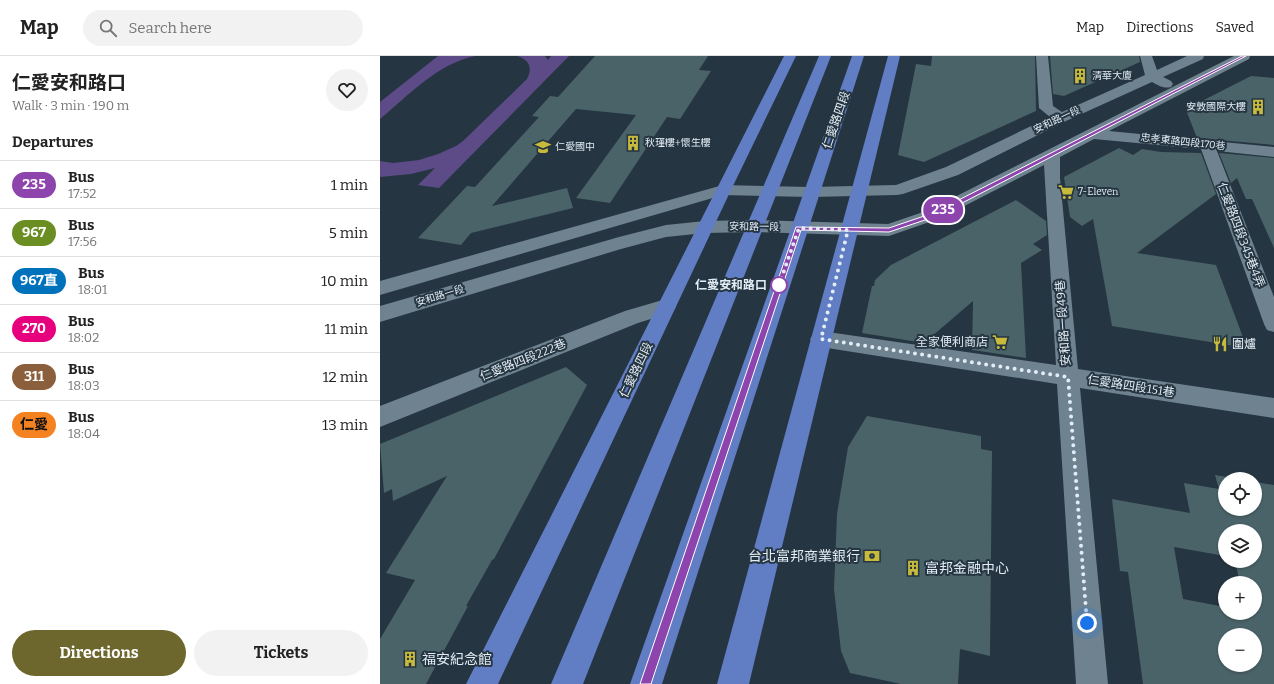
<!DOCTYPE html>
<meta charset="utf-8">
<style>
:root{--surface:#fff;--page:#f2f2f2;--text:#222;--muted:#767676;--line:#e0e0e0;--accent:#6d672d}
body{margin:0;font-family:Bitter,"Noto Sans TC",serif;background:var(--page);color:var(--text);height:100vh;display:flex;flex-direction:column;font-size:15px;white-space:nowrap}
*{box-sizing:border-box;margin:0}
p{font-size:13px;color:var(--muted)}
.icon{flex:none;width:22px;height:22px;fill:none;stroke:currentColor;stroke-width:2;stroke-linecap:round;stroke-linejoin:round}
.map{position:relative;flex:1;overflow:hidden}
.panel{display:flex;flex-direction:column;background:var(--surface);width:380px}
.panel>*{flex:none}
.badge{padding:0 8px;border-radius:13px;font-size:14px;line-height:26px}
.controls{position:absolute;left:838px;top:416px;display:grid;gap:8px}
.controls a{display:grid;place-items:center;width:44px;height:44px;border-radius:50%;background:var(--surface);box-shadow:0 1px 3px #0004;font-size:20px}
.you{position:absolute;width:20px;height:20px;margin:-10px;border:3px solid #fff;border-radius:50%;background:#1a73e8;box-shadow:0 0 0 6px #1a73e833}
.map>.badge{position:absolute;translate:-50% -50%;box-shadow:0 0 0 2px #fff}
h2{padding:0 12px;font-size:15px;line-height:36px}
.round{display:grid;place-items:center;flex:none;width:42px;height:42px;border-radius:21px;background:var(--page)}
.head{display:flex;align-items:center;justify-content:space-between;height:68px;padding:0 12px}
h1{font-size:19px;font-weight:700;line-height:30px}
.cta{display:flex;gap:8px;margin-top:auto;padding:8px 12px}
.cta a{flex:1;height:46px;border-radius:24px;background:var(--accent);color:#fff;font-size:16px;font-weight:700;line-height:46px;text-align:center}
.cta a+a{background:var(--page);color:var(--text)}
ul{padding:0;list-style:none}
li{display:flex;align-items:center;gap:12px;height:48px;padding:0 12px;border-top:1px solid var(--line)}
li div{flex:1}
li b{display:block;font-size:15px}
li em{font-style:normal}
li .badge{min-width:44px;font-weight:700;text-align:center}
header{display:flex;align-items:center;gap:24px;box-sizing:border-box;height:56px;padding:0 20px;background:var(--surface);border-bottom:1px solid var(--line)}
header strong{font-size:19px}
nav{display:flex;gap:22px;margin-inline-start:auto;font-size:14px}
.search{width:280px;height:36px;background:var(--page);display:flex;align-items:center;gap:10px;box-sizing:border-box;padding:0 14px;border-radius:22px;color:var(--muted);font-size:15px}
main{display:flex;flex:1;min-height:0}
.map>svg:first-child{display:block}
.green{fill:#5c4b86}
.building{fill:#4a6368;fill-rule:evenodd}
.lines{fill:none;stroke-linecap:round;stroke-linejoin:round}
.minor{fill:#6f8290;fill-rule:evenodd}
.major{fill:#617dc4;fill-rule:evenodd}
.line{fill:#8e44ad;stroke:#fff}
.walk{stroke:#e2ecf4;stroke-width:4;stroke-dasharray:0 7.2}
.stop-dot{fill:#fff;stroke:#8e44ad;stroke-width:2}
.labels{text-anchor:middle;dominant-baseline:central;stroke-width:4;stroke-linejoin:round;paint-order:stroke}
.far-poi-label{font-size:10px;fill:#e2ecf4;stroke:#253541;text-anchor:start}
.far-street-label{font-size:10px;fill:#e2ecf4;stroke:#253541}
.street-label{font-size:12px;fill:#e2ecf4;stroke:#253541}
.stop-label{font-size:12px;font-weight:bold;fill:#e2ecf4;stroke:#253541;text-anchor:end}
.poi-label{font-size:12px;fill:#e2ecf4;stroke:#253541;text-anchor:end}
.near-poi-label{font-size:14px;fill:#e2ecf4;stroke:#253541;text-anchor:start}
</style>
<header>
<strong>Map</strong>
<div class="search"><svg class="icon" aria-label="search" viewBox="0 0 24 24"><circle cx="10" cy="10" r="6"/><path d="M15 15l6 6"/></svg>Search here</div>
<nav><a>Map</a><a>Directions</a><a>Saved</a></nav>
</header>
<main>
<section class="panel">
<div class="head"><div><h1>仁愛安和路口</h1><p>Walk · 3 min · 190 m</p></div><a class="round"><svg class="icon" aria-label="heart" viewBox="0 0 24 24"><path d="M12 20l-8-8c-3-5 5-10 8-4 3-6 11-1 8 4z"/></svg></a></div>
<h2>Departures</h2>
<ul>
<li><span class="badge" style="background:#8e44ad;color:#fff">235</span><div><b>Bus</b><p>17:52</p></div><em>1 min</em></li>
<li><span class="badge" style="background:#6b8e23;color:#fff">967</span><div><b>Bus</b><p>17:56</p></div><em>5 min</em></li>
<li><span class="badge" style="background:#0072bc;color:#fff">967直</span><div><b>Bus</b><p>18:01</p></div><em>10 min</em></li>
<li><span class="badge" style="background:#e6007e;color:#fff">270</span><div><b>Bus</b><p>18:02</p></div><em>11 min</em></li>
<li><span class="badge" style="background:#8b5e3c;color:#fff">311</span><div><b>Bus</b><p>18:03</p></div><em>12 min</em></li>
<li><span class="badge" style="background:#f58220;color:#111">仁愛</span><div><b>Bus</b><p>18:04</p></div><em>13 min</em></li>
</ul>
<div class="cta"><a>Directions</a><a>Tickets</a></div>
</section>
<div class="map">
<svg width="894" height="628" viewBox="0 0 894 628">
<rect width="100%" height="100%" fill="#253541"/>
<g class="green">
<path d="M58,0H95C57,8 29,39 0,63V46Z"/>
<path d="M137,0H165L168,4L171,0H189L59,132L38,129L55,112L31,118L0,121V105L13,107L39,104L58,98L76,90L83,85L147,23C153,11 149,4 137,0Z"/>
</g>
<g class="building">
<path d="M215,0H328L319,14L331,15L300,63L287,61L230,147L196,142L256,59L196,53L112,150L187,132L193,152L91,177L81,189L38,182L87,130L95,131L159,61L152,60L170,40L178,41Z"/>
<path d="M552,0H655L656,55L544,106L518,99L536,8L551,10Z"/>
<path d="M670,0H759L760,6L684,40L673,38Z"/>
<path d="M871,20L894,22V89L817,82L806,54L814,53V49Z"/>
<path d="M739,92L753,99L762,93L781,96L821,97L836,138L757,197L836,209L867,292L732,270L713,163L702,170L690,161L684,121Z"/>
<path d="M839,97L894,102V192L872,143H866L857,122L851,127Z"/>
<path d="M636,144L666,165L667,179L653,188L662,194L641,207L646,302L592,294L593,245L544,287L482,277L492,230H494L495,224L511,209Z"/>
<path d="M186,311L207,329L114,503L112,504L86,550H88L46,628H0V583L35,524L6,517L67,420L13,445L12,433L4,437L0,388Z"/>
<path d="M487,360L601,380V393L612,395L610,600L580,593L578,628H521L470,617L461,595L454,533L457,458L468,391Z"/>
<path d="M835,419L860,423H845V453H875V426L894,429V628H763L748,516L740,515L732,443L810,457L804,427L839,433ZM845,475H875V505H855L860,527H875V557H845V551L803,543L794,491L845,500ZM845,579H875V609H845Z"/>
</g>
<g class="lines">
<g class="minor">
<path d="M656,0H668L673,50L682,56L765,19L760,0H772L777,14L807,0H824L823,3L783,21L791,25L793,28L791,31C783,33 778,29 772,26L686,65L578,119L523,138L517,139L431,141L343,139L0,239V225L343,129L431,131L516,129L566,111L670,61L659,52Z"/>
<path d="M854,0H870L869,3L729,75L894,91V101L837,95L894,241V276L887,274L884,268L821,93L714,83L680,101V122L698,313L894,342V362L700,332L728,628H696L677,328L441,291L434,289L430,283L434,277L441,275L676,309L664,109L561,162L509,180L374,176L325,177L286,181L241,193L0,266V250L239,181L286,169L325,165L374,164L508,168L549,154Z"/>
<path d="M286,243L293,246L296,251L293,256L258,267L0,371V350L245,255Z"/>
</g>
<g class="major">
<path d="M404,0H416L351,134L118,628H86Z"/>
<path d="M439,0H451L203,628H171Z"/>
<path d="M472,0H484L282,628H250Z"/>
<path d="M508,0H520L369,628H337Z"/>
</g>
</g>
<path class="line" d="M862,0H866L557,160L509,176L421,174L271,628H260L416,171L509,172L553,157Z"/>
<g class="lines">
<path class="walk" d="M399,229L419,172L468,174L441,283L688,321L707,567"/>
</g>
<defs>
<symbol id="building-bare" viewBox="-9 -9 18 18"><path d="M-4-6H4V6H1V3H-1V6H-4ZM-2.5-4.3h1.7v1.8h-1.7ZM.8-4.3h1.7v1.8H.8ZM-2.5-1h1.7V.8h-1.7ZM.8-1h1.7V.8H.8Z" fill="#c8bb3b" stroke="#253541" stroke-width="2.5" paint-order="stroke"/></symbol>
<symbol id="school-bare" viewBox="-9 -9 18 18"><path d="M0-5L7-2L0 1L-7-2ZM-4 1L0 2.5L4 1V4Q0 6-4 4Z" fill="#c8bb3b" stroke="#253541" stroke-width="2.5" paint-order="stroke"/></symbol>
<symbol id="supermarket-bare" viewBox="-9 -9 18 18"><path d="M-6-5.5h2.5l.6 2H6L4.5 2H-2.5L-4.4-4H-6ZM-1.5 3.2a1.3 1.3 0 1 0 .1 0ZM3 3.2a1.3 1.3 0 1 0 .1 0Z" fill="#c8bb3b" stroke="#253541" stroke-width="2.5" paint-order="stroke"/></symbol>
<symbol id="restaurant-bare" viewBox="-9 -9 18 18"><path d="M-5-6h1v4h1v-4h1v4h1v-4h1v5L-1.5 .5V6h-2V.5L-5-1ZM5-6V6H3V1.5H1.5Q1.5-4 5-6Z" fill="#c8bb3b" stroke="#253541" stroke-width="2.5" paint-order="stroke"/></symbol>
<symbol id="bank-bare" viewBox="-9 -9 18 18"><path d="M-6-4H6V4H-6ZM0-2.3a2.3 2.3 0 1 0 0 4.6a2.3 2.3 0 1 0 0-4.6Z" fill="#c8bb3b" stroke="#253541" stroke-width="2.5" paint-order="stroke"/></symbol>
</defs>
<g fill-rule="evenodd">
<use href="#building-bare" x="689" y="9" width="22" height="22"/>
<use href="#building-bare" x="867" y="40" width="22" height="22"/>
<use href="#building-bare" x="242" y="76" width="22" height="22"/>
<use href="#school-bare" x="152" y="80" width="22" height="22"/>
<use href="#supermarket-bare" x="675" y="125" width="22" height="22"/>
<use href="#supermarket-bare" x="609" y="275" width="22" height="22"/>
<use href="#restaurant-bare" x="829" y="277" width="22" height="22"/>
<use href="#bank-bare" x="481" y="489" width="22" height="22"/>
<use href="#building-bare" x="522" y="501" width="22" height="22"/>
<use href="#building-bare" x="19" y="592" width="22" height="22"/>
</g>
<circle class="stop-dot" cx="399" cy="229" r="8"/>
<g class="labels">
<g class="far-poi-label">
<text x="712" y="20">清華大廈</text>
<text x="866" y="51" text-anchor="end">安敦國際大樓</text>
<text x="265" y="87">秋瑾樓+懷生樓</text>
<text x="175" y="91">仁愛國中</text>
<text x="698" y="136">7-Eleven</text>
</g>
<g class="far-street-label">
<text transform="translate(677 64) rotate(-25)">安和路一段</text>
<text transform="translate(803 86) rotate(6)">忠孝東路四段170巷</text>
<text transform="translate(374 171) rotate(1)">安和路一段</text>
<text transform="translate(60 240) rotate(-17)">安和路一段</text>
</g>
<g class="street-label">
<text transform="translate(456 64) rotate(-71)">仁愛路四段</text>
<text transform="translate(861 179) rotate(69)">仁愛路四段345巷4弄</text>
<text transform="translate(683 267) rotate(-94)">安和路一段49巷</text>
<text transform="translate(143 304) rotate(-22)">仁愛路四段222巷</text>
<text transform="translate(256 314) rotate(-64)">仁愛路四段</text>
<text transform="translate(751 330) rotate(9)">仁愛路四段151巷</text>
</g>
<g class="stop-label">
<text x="387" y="229">仁愛安和路口</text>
</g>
<g class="poi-label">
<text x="608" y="286">全家便利商店</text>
<text x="852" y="288" text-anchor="start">圍爐</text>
</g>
<g class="near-poi-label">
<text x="480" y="500" text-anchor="end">台北富邦商業銀行</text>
<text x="545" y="512">富邦金融中心</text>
<text x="42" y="603">福安紀念館</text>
</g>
</g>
</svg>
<div class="controls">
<a><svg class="icon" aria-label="locate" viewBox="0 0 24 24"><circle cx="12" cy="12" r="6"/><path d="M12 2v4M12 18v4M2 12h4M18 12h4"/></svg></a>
<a><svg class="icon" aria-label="layers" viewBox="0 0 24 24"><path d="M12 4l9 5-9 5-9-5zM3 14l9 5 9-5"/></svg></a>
<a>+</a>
<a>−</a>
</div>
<div class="you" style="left:707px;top:567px"></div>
<b class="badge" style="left:563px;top:154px;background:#8e44ad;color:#fff">235</b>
</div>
</main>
